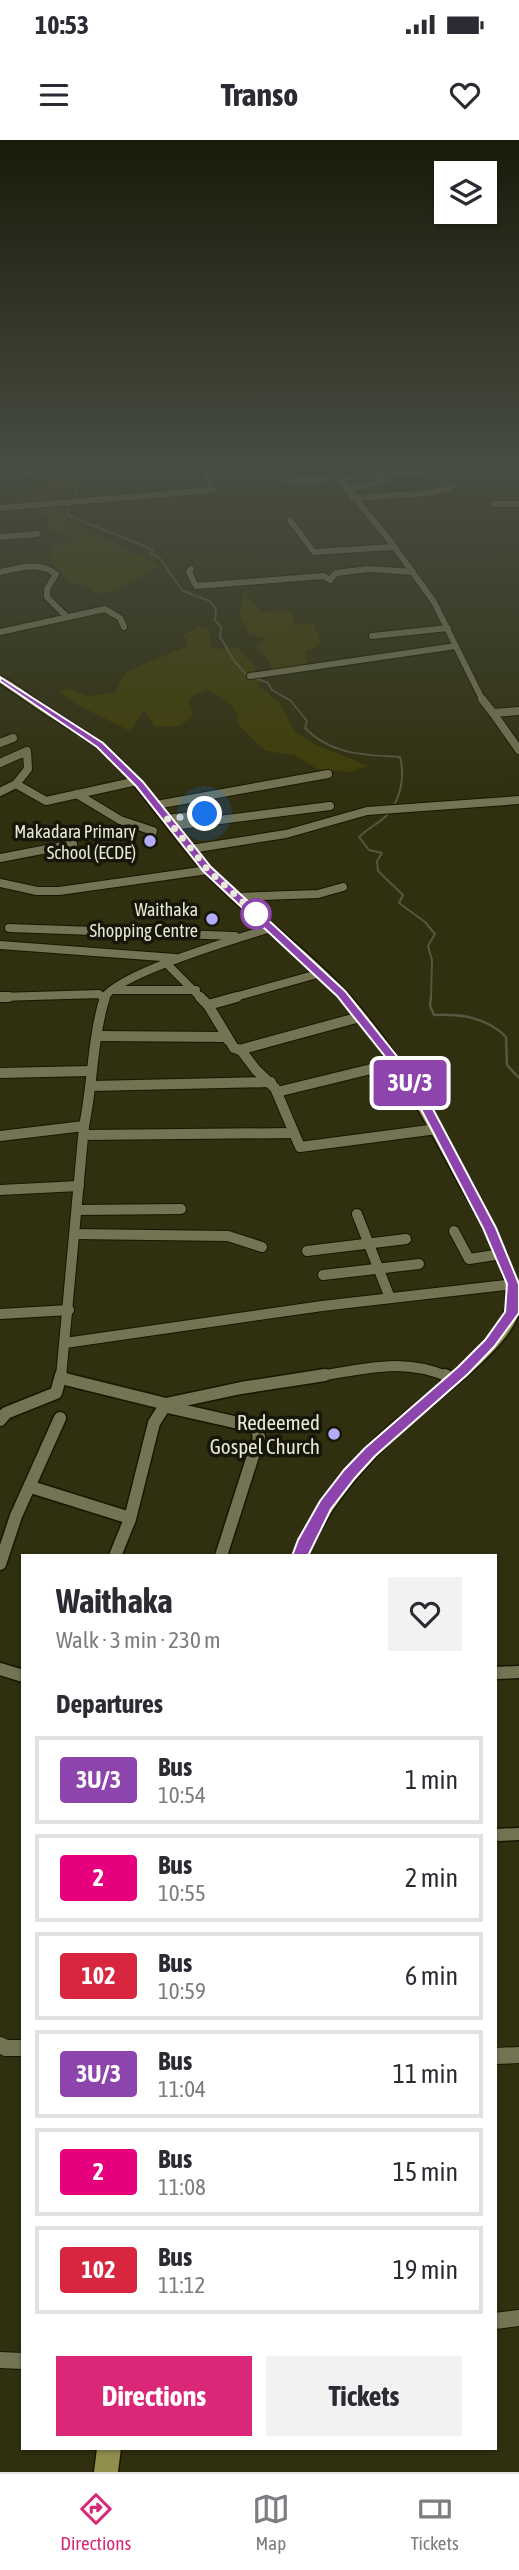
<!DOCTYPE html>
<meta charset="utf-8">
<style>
:root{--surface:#fff;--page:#f2f2f3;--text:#2b2b33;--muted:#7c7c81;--line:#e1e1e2;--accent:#db2777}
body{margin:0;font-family:"Asap Condensed",sans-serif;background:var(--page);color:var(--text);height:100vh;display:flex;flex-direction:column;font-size:26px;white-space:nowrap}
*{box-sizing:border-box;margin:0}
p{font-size:23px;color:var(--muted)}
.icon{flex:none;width:38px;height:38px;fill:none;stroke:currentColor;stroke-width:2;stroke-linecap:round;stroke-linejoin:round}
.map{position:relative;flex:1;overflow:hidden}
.sheet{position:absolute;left:21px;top:1414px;width:476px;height:896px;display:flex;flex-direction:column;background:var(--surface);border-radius:0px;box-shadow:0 2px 5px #0004}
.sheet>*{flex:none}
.badge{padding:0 14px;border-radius:5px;font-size:24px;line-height:46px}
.tools{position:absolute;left:434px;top:21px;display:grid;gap:14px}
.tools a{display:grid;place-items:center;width:63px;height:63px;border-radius:0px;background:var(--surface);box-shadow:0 2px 5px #0004;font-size:35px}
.you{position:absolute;width:35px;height:35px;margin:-18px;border:5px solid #fff;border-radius:50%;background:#1a73e8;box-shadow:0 0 0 10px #1a73e833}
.map>.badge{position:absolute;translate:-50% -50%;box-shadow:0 0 0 4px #fff}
h2{padding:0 35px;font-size:26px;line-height:63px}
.round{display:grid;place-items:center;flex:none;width:74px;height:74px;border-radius:0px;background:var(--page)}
.headline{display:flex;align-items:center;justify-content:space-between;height:119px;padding:0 35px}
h1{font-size:33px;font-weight:700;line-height:52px}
.primary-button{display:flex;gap:14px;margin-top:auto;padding:14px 35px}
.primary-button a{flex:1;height:80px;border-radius:0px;background:var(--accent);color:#fff;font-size:28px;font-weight:700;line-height:80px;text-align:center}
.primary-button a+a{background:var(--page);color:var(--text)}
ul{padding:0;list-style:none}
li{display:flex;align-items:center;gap:21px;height:88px;margin:0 14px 10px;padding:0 21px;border:4px solid var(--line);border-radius:0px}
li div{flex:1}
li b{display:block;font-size:26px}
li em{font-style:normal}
li .badge{min-width:77px;font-weight:700;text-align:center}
.status{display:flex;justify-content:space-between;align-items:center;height:49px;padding:0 35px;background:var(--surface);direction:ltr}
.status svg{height:19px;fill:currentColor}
header{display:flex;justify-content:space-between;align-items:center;height:91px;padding:0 35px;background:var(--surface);font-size:32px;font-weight:700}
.tab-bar{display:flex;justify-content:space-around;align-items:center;height:98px;border-top:2px solid var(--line);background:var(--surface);font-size:19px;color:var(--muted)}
.tab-bar a{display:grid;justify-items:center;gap:4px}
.tab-bar .current{color:var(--accent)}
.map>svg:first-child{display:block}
.green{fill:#3f3d07}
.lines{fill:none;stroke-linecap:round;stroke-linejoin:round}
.stream-far1{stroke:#575640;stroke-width:2}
.stream{stroke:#575640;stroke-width:2.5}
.minor-far4-casing{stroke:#181600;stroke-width:8}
.minor-far3-casing{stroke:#181600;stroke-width:10}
.minor-far2-casing{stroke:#181600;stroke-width:12}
.minor-far1-casing{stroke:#181600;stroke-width:15}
.minor-casing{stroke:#181600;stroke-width:18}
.major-casing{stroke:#181600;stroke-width:3}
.minor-far4{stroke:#747353;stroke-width:6}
.minor-far3{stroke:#747353;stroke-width:8}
.minor-far2{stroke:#747353;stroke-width:10}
.minor-far1{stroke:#747353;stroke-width:12}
.minor{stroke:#747353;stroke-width:16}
.major{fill:#918f4d;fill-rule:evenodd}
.line{fill:#8e44ad;stroke:#fff;stroke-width:2}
.walk{stroke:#e8e8d6;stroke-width:7;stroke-dasharray:0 12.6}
.poi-dot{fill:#b3adf9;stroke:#161609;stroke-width:2.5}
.stop-dot{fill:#fff;stroke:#8e44ad;stroke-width:3.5}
.labels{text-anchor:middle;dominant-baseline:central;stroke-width:7;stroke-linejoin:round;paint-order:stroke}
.far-poi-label{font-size:18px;fill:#e8e8d6;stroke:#161609;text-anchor:end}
.poi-label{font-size:21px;fill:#e8e8d6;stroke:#161609;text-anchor:end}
</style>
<div class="status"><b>10:53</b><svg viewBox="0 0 49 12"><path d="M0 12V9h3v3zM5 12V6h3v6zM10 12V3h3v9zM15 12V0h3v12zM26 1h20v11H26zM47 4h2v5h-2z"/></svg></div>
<header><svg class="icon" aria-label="menu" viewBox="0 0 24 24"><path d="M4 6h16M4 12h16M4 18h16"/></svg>Transo<svg class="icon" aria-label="heart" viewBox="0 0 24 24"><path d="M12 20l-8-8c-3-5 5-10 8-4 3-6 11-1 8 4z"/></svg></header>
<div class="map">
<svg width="519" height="2332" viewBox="0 0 519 2332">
<rect width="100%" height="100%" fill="#302f10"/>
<g class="green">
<path d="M39,326L61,328V335L75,341L69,352L56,364L71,385L112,402L129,413L145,417L159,427L115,451L97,454L87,447L69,442L52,422L53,406L74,401L70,396L47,388L50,379L30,365L47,339Z"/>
<path d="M244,451L261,472L292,471L294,485L313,484L321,503L305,512L308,528L272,532L267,518L255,506L266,499L248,494L240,474Z"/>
<path d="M201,486L209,489L211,509L238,508L255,527L260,547L280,563L295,592L316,605L369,626L350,632L317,629L295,615L266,611L239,586L237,573L229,563L208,550L193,555L189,562L193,575L180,586L155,587L144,570L130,591L74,563L59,551L67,548L88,556L116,553C118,546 120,539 126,533C129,529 179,510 188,506L183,495Z"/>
</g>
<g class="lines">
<g class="stream-far1">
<path d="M67,326L81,335L75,359"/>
<path d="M72,364L67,366V375L149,408L153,411L150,414L158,416L183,451L210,461L216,469L215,480L221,487L220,497L235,522L247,535L268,543L272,550L291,561L307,581L305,588C331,615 365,615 400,617C405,637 401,660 386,676C379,683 367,689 359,697L369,710L382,713L377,721L378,731L403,755L399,763L425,782L435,794L428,806L432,820L431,858"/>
</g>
<path class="stream" d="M431,857L430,866L434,875C460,874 487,877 506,897L507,925L519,938"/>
<defs>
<g id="minor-far4">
<path d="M329,326L391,402L434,462L483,561"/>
<path d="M348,326L384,331"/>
<path d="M0,337L30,333"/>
<path d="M287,341L513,326"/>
<path d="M347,351L387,339"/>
<path d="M353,358L430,353L451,348"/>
<path d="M494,364H519"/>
<path d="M0,368L213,350L204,332L205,326"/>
<path d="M290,380L314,412L393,407"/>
<path d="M0,397L37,394"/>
<path d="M191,429L189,432L196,446L324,436L330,440L336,433L369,429L413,432"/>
<path d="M0,432C19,428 39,421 56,434L47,449V457L67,477"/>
<path d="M0,492L105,469L120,478L124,487"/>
<path d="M372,496L448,488"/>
<path d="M250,536L456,506"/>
</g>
<g id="minor-far3">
<path d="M482,559L493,573"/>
<path d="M519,571L493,573L519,610"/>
<path d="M0,603L13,598"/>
<path d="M0,623L27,611L28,629L16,644L46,661L137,641"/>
<path d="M0,652L16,644"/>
<path d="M77,654L120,680L153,691L151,697"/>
<path d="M156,665L328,634"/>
<path d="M167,679L205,674"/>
<path d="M172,686L330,666"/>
<path d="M191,709L286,694L367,671L519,660"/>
<path d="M0,718L73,704"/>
<path d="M0,743L37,751H59L208,730"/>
<path d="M237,757L318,754L343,747"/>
<path d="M9,788L235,796"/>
<path d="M0,805L175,818"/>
<path d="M167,824L201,858"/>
<path d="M115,850H196"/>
<path d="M0,857L99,854L104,858"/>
<path d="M104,858C119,833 239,798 271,788"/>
<path d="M231,858L321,833"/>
</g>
<g id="minor-far2">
<path d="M0,857H9"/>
<path d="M200,857L208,865L234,908L241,910L256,930L275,948L300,1007L437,989"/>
<path d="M208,865L237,857"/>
<path d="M98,896L227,897L228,900"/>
<path d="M239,910L360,877"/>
<path d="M0,933L90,931"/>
<path d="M92,946L271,942"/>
<path d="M277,952L396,923"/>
<path d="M85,995L294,993"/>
<path d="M0,996L84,986"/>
<path d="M0,1050L79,1046"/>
<path d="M77,1070L181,1069"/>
<path d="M357,1074L390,1158"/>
<path d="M454,1091L469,1119L502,1114"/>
<path d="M75,1094L228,1096L262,1107"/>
<path d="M307,1111L406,1099"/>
<path d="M323,1135L419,1124"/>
<path d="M0,1174L69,1170"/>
<path d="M65,1203L322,1166L514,1144L519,1154"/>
<path d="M61,1237L84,986C93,943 92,899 105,857"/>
<path d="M313,1237C364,1230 400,1216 449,1237"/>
</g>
<g id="minor-far1">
<path d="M445,1235L453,1239"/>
<path d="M61,1238L166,1264L241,1248L325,1235"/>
<path d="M163,1266L256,1287L259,1297L221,1416"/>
<path d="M0,1280L6,1273L56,1253L61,1235"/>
<path d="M31,1347L130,1378"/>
<path d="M115,1416L130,1379L154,1283L166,1264"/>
<path d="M0,1424L16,1376L60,1278"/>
<path d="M0,1529L23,1536"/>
<path d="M495,1533L519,1532"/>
<path d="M495,1695L519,1694"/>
</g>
<g id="minor">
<path d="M0,1905L6,1908H23"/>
<path d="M495,1916L519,1915"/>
<path d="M495,2181L519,2178"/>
<path d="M0,2220L23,2221"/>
</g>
<g id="major">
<path d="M0,536C16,543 30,556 44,565C70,582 98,597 120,619C154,652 179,693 211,727C255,774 310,810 352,858C402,915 437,980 473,1045C491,1078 519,1136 518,1175C507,1210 439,1258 411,1283C368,1322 331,1362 308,1416H292C313,1368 341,1330 379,1295C406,1270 495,1204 504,1175C516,1136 478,1079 460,1046C425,981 391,915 342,861C299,813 245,777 202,730C167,691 140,646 101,611C85,597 66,587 48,576C32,565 16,554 0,543Z"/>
<path d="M97,2308H121L118,2332H94Z"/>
</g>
</defs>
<use href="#minor-far4" class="minor-far4-casing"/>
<use href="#minor-far3" class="minor-far3-casing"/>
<use href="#minor-far2" class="minor-far2-casing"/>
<use href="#minor-far1" class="minor-far1-casing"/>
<use href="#minor" class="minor-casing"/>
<use href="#major" class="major-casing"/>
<use href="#minor-far4" class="minor-far4"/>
<use href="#minor-far3" class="minor-far3"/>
<use href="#minor-far2" class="minor-far2"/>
<use href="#minor-far1" class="minor-far1"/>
<use href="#minor" class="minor"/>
<use href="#major" class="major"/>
</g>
<linearGradient id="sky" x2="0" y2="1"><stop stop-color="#1a1a09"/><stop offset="0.5" stop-color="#484d42"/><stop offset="1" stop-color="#484d42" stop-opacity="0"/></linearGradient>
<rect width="519" height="653" fill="url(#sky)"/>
<path class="line" d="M0,537L103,603L143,642L211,727L345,851L400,920L434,971L496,1088L519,1144V1173L494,1207L468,1234L375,1316L355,1338L331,1369L306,1420H295L292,1416L298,1400L320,1361L344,1330L365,1308L458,1227L485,1200L505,1172L507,1144L483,1088L422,971L391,924L337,856L204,732L136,646L97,607L0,541Z"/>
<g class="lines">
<path class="walk" d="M205,674L167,679L208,730L256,774"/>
</g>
<g class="poi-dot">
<circle cx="150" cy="701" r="7"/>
<circle cx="212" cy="779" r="7"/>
<circle cx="334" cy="1294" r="7"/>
</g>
<circle class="stop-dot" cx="256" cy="774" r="14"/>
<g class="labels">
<g class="far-poi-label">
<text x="136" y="691">Makadara Primary<tspan x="136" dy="21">School (ECDE)</tspan></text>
<text x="198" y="769">Waithaka<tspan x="198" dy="21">Shopping Centre</tspan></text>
</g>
<g class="poi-label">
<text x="320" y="1282">Redeemed<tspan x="320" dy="24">Gospel Church</tspan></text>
</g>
</g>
</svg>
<div class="tools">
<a><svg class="icon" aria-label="layers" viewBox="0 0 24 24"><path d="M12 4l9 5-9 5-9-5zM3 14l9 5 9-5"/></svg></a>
</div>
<div class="you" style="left:205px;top:674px"></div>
<b class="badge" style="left:410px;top:943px;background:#8e44ad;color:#fff">3U/3</b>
<section class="sheet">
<div class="headline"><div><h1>Waithaka</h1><p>Walk · 3 min · 230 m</p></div><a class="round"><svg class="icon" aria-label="heart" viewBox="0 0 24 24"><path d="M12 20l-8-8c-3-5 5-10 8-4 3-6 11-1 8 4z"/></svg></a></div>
<h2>Departures</h2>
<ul>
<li><span class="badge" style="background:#8e44ad;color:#fff">3U/3</span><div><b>Bus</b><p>10:54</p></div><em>1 min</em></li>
<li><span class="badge" style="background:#e6007e;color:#fff">2</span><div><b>Bus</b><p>10:55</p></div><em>2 min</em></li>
<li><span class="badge" style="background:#d7263d;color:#fff">102</span><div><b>Bus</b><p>10:59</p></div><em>6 min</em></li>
<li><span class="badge" style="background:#8e44ad;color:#fff">3U/3</span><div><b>Bus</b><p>11:04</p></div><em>11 min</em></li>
<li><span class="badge" style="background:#e6007e;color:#fff">2</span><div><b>Bus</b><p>11:08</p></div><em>15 min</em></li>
<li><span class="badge" style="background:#d7263d;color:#fff">102</span><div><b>Bus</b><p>11:12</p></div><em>19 min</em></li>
</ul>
<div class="primary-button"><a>Directions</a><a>Tickets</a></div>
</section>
</div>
<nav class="tab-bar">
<a class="current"><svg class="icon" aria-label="directions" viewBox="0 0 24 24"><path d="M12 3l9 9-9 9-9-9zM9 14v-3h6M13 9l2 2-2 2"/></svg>Directions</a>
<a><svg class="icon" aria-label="map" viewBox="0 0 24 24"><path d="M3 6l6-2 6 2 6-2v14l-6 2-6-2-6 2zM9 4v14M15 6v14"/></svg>Map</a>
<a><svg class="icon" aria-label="tickets" viewBox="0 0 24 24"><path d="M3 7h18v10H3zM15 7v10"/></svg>Tickets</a>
</nav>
